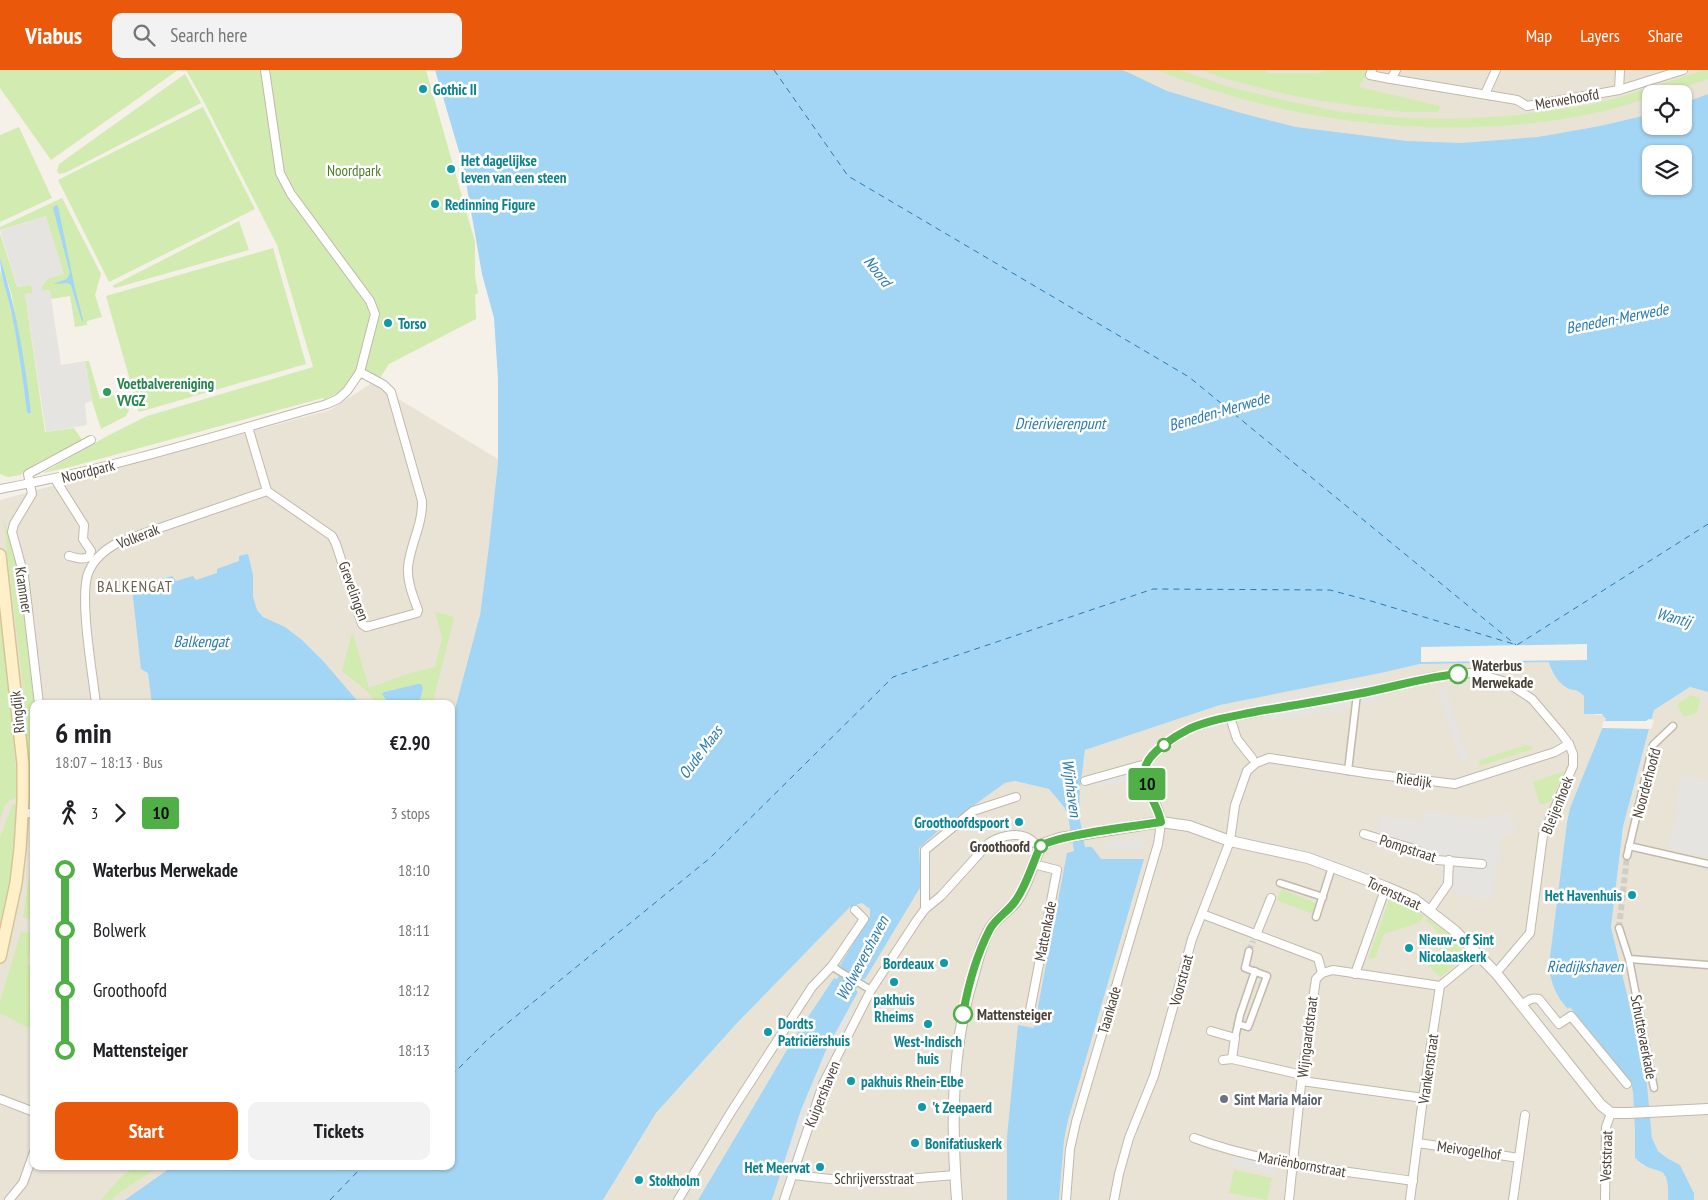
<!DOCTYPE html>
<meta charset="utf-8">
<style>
:root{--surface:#fff;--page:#f2f2f2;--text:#202124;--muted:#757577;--accent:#ea580c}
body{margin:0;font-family:"PT Sans Narrow",sans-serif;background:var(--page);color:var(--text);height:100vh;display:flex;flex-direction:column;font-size:19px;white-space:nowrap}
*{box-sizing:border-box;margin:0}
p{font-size:16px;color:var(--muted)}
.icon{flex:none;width:28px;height:28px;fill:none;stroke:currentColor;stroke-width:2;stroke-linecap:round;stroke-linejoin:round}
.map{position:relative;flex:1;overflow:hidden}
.details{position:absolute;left:30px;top:630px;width:425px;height:470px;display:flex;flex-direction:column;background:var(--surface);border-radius:10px;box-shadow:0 1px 4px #0004}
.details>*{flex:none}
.badge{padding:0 10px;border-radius:4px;font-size:18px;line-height:32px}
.controls{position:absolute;left:1642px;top:15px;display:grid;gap:10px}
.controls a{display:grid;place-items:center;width:50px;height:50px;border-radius:10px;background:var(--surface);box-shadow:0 1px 4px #0004;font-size:25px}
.map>.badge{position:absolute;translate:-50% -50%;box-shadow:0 0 0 2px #fff}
.legs{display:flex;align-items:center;gap:8px;height:55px;padding:0 25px;font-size:16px}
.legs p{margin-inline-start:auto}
.overview{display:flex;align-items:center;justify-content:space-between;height:85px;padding:0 25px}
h1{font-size:28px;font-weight:800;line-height:38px}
.action{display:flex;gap:10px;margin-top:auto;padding:10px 25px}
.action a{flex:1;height:58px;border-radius:10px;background:var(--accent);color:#fff;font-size:20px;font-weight:800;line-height:58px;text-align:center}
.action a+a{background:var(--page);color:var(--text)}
ul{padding:0 25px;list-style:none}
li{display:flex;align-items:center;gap:18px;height:60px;font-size:19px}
li i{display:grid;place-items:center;width:8px;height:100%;margin:0 6px;background:currentColor}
li i::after{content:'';width:12px;height:12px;margin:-6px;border:4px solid;border-radius:50%;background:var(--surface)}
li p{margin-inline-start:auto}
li:first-child i{background:linear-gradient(#0000 50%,currentColor 0)}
li:last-child i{background:linear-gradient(currentColor 50%,#0000 0)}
header{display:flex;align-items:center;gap:30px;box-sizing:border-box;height:70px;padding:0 25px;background:var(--accent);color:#fff}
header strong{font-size:24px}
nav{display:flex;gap:28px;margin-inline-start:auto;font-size:18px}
.search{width:350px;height:45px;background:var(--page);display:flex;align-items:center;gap:12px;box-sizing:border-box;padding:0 18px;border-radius:10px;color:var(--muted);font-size:19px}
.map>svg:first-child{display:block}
.residential{fill:#e9e3d6}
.green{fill:#d2ebb0}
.parking{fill:#e6e4e0}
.water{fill:#a3d5f4;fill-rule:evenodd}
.pier{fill:#f5f1e9}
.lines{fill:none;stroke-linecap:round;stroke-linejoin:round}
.ferry{stroke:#297bb2;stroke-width:1;stroke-dasharray:6 5;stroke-linecap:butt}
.pedestrian-tunnel{stroke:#d3cec5;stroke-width:6;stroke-dasharray:6 3;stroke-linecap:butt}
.pedestrian-casing{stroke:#c1b9ab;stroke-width:9}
.minor-casing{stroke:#c1b9ab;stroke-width:10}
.tertiary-casing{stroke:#c1b9ab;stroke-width:12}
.secondary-casing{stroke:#d7c597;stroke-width:14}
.pedestrian{stroke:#fff;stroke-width:6}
.minor{stroke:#fff;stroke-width:8}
.tertiary{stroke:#fff;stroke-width:10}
.secondary{stroke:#fff0c9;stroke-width:11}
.line-1-casing{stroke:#fff;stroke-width:11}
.line-1{stroke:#50af46;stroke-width:8}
.culture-dot{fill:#0f9aa8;stroke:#fff;stroke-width:2}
.leisure-dot{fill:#2e9e5b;stroke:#fff;stroke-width:2}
.stop-1-dot{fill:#fff;stroke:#50af46;stroke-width:2.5}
.worship-dot{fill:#6b7280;stroke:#fff;stroke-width:2}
.labels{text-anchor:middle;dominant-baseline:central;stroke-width:5;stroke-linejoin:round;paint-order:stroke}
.culture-label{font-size:15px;font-weight:bold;fill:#0d838f;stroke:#fff;text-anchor:start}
.street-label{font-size:15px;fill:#494137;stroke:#fff}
.park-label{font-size:15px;fill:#4a7e26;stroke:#fff}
.leisure-label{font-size:15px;font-weight:bold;fill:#27864d;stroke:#fff;text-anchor:start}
.stop-label{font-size:15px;font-weight:bold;fill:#494137;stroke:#fff;text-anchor:start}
.worship-label{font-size:15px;font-weight:bold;fill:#5b616d;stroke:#fff;text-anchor:start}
.water-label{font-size:16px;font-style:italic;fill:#297bb2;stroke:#fff}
.neighbourhood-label{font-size:16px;letter-spacing:1px;fill:#6c5f4d;stroke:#fff}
</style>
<header>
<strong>Viabus</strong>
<div class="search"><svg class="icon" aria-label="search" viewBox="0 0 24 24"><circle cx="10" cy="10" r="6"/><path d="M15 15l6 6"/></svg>Search here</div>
<nav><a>Map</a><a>Layers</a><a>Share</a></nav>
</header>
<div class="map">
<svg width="1708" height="1130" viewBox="0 0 1708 1130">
<rect width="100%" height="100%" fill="#f5f1e9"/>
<g class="residential">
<path d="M1104,0H1708V30L1684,38V24H1651V49L1618,60L1458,80L1298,65L1170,30Z"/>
<path d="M372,313L503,392L461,667L451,683V634H34V1096H208L189,1130H0V430L330,340Z"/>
<path d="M1550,592L1551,600L1559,611L1567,618L1577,619L1584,626L1595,645H1604L1606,649L1570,738L1567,752L1549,900L1570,936L1631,1013L1633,1021L1635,1063V1088L1642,1095L1659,1100L1666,1106L1669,1113L1668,1130H772L801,1040L827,978L858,922L856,920L861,909H865L919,778L938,761L1005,713L1015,711L1049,719L1064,737L1067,745L1081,755L1079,744L1080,720L1085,680L1220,635L1381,603L1420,594Z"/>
<path d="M1690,617L1708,622V1130H1694V1122L1680,1095L1667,1088L1658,1081L1652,1068L1647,1030L1611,857L1623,757L1654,640Z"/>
<path d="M862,833L870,839V846L840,895L842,899L837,909L834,908L794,968L698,1130H603L656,1043L738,952L778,909L850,837Z"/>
</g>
<g class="green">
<path d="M0,0H178L51,90L0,18Z"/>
<path d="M186,0H426L475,172V205L478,223L475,225L476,249L389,294L380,308L372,304L324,330L323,328L70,397L43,403L109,365L147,346L313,297L277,175L204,32Z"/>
<path d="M1158,0H1180L1229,17L1292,32L1336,41L1390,47L1446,49L1510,46L1590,35L1617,28L1705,0H1708V9L1663,24H1651V27C1636,32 1620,37 1604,41C1461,74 1293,56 1158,0Z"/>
<path d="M1202,0H1265L1268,3H1318L1327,0H1368L1359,17L1440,36L1439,42H1403L1322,31L1285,24L1226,9Z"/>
<path d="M185,4L201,33L65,103L59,104L57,101L59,94Z"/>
<path d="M203,37L255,139L109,212L58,110Z"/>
<path d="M19,57L52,128L0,152V65Z"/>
<path d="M62,128L101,204L95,225L102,247L87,251V255L75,257L70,226L51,229L50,220L42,221V216L47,209L46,146L0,160V157Z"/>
<path d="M239,151L249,180L115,218L112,216Z"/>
<path d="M0,163L17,217L29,215L32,217L33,223L25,224L45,362L74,358L82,370L37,393L20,405L8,407L0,404V200C15,246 22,294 27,343H31L12,226L0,187Z"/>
<path d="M273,178L306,294L139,342L106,226Z"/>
<path d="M85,291H89L100,329L124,322L129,340L126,346L101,359L92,331Z"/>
<path d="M3,446L21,513L34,634V732L27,729L30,707L24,624Z"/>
<path d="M0,539L16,700L17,728C3,730 4,740 0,751Z"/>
<path d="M435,542L452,546L454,549L432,634H419L423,618L418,614L384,622L383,624L389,634H377L366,620L342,601L351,566L353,564L369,618L407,604L435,597L442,568Z"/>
<path d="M1691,625L1700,629L1697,643L1684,647L1677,634Z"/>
<path d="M1526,675L1531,676L1533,679L1480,696L1479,693L1482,689Z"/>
<path d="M1565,701L1550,732L1540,735L1533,712Z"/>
<path d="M13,734H17L11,802L0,856V767Z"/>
<path d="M34,777V850L23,847Z"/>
<path d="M1281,819L1319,834L1315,845L1277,830Z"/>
<path d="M1393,828L1424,845L1419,853L1384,864L1375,888L1368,889L1389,830Z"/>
<path d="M1428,848L1450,866L1466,883L1465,886L1461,890L1440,879C1441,866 1436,857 1426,851Z"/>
<path d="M21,862L34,863L27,894L34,897V961L0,943V931Z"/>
<path d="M1440,881L1459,892L1440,907L1426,894Z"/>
<path d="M136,1096H160L116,1125L112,1130H101L119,1109Z"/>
<path d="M1234,1100L1272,1108L1267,1130L1229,1123Z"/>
</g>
<g class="parking">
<path d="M46,146L64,204L47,209L42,216V221L50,220L61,295L85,291L92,331L85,333L87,355L46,362L25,224L32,223V217L29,215L17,217L0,160Z"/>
<path d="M1373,609L1374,615L1246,640L1244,634Z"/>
<path d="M1445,616L1468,690L1460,692L1437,618Z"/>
<path d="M1381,621L1382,628L1351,638L1337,641L1266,650L1265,644Z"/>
<path d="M1139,703L1140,710L1092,718L1091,711Z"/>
<path d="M1681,704L1708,712V783L1707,788L1668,778L1679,737L1675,735Z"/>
<path d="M1426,741L1428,743L1430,742L1484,750L1509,742L1516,762L1514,764H1507L1501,769L1492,830L1461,826L1455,821L1454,818L1451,821L1441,815L1442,802L1438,799L1416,786L1376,770L1379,746L1425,753Z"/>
<path d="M1143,767L1144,778L1105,779V772Z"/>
<path d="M1252,768L1310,781L1381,807L1380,810L1248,770Z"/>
<path d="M848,941L854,944L838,974L827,998L821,995L832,972H833L832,971Z"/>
<path d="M818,1005L824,1007L806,1048L790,1099L784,1097L798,1054L802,1055L798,1053L800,1046Z"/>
<path d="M1235,1087L1277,1096L1275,1104L1233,1095Z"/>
</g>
<g class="water">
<path d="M435,0H1123L1167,21L1241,43L1296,57L1407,71L1461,73L1538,67L1600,56L1651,44V56H1684V33L1708,24V622L1690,617L1654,640L1623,757L1611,857L1646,1005L1652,1068L1658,1081L1667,1088L1680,1095L1694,1123V1130H1668C1670,1088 1655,1109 1635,1088V1063L1633,1022L1631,1013L1570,937L1568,939C1556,927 1550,911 1549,895L1567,752L1570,738L1606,649L1602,644H1584V626C1575,617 1575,622 1567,618C1558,613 1551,601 1549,592L1420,594L1381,603L1220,635L1085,680L1080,720L1079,744L1085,777H1092L1101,789H1144L1068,1050L1064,1070L1059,1130H1007V1067L1018,955L1034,958L1067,783L1074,781L1068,746L1064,737L1049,719L1015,711L1005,713L980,731L938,761L919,778L921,816L865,909L860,910L856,920L858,922L827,978L801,1040L772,1130H698L794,968L834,908L837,909L842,899L840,895L870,846V839L862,833L850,837L738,952L656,1043L603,1130H125L173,1096H451V654L480,545L489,476L498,393V309L494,248L482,204L463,95ZM1651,84H1684V116H1651Z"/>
<path d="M56,135L58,136L74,214L83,250L82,252L71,215L68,213L53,214L67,209L70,203L53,138Z"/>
<path d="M0,187C16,238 25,290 31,343H27C23,308 18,274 11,240C7,222 0,205 0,187Z"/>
<path d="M248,484L253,505V527L257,540L263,547L285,557L302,570L324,592L360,634H152L148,603L141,599L132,518L172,506L176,511L193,506L196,510L217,503V499L239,491V486Z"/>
<path d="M418,614H421L423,618L419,634H389L382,624L384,622Z"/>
</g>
<g class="pier">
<path d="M1587,574V590L1421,592V577Z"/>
<path d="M1649,649L1654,650L1651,659L1602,658L1603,651H1646Z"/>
</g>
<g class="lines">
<g class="ferry">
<path d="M774,0L848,106L1189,307L1516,575"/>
<path d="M451,1006L488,969L710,788L893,607L1153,519L1330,520L1371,531L1517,575L1708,454"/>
<path d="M330,1130L363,1096"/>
</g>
<g class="pedestrian-tunnel">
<path d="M1619,858L1627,786"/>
<path d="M1249,881L1253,871"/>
</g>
<defs>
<g id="pedestrian">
<path d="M1348,701L1357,624"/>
<path d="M1629,776L1708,794"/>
<path d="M1627,786L1653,675L1673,656"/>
<path d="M1280,813L1323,827"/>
<path d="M1316,847L1332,797"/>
<path d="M1619,858L1629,889L1654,1018"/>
<path d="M1629,889L1708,895"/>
<path d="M832,896L839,901L871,920"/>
<path d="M1238,954L1248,957L1267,906L1245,898L1249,881"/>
<path d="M1235,968L1240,945L1255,901"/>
</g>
<g id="minor">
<path d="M1372,0L1370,5L1391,9L1396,0"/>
<path d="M1391,9L1517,30L1527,36L1619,20L1683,0"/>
<path d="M1619,20L1620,0"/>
<path d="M1485,24L1496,0"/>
<path d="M248,357L267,421L332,466L336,474L362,554L366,557L370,556L417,543L418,540C413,526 407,512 408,497C410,475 423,454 422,431L391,322L384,315L360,302"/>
<path d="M55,409L84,455L83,469L91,481L89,487C82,490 77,488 69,486"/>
<path d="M0,419C111,399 219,365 327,334L338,329L347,321L360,302L375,244L370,231L291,124L280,103L265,0"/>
<path d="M39,634L24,506L12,462L14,454L32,424L28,404L91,370"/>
<path d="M96,634C93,606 78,523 89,501C95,487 106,479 119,472L267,421"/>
<path d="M1230,647L1237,669L1252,688"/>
<path d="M1085,711L1146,694L1153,684L1176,667L1189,659L1209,652L1230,647L1357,624L1431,607L1470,603L1483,605L1506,612L1532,629L1560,662L1569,674L1573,684V696L1543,765L1530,863L1496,903"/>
<path d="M22,742L34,744"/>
<path d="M1364,764L1414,779L1437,790L1482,794"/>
<path d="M925,839V780L973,741L1016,727"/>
<path d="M1430,840L1448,814L1449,790"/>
<path d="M1202,844L1318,888L1322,903"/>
<path d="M1256,865L1271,828"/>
<path d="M1355,904L1386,817"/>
<path d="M1522,935C1528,930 1532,927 1539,929L1559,954L1571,946L1627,1014"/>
<path d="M1029,946L1057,800L1033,794"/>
<path d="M1211,961L1235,968L1232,989"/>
<path d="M1223,990L1232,989L1302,1005"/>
<path d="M1302,1011L1423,1028"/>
<path d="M0,1029L34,1042"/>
<path d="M1194,1068C1264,1094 1339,1100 1413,1111"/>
<path d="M1418,1073L1519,1088"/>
<path d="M793,1105L849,1111L894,1110L955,1105"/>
<path d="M9,1130L23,1113L34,1082"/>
<path d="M678,1130L731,1042L812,917L832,896L864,849L855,840"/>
<path d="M784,1130L823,1014L871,920L917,850L925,839L941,826L989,773C998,767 1015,762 1026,767C1031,769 1035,774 1040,777"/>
<path d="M1066,1130L1070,1079L1076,1052L1158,774C1159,765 1162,755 1160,746C1155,725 1143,720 1146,694"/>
<path d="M1114,1130L1119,1104L1129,1068L1154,1006L1192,869L1230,771L1235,735L1247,701L1256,693L1269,688L1372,704L1455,714L1555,682L1569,674"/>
<path d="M1289,1130L1302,1005L1316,909L1322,903L1333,900L1440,916"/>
<path d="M1410,1130L1423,1028L1440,916L1478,885"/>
<path d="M1513,1130L1525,1045"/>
<path d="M1605,1130L1606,1057L1611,1043"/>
</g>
<path id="tertiary" d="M957,1130C951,1054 951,977 974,904C978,889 982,871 991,857C997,848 1008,841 1015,833C1027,817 1032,796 1040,777L1043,774L1060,768L1161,752L1189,756L1230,771L1308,788L1386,817L1414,829L1455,861L1496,903L1601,1035L1611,1043H1628L1708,1039"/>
<path id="secondary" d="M0,485L23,694V731L20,779L16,813L0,887"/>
</defs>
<use href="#pedestrian" class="pedestrian-casing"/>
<use href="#minor" class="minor-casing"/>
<use href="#tertiary" class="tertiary-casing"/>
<use href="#secondary" class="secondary-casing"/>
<use href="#pedestrian" class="pedestrian"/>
<use href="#minor" class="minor"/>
<use href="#tertiary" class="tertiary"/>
<use href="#secondary" class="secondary"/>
</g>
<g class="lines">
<defs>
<path id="line-1" d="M963,944C968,916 977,884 990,859C996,848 1009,841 1016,830C1027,814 1032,795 1040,777C1052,765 1139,756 1161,752C1158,733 1139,715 1146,695C1151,681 1177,665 1189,659C1211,649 1236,646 1259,641C1292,636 1325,630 1357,624C1391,618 1424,607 1458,604"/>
</defs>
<use href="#line-1" class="line-1-casing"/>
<use href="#line-1" class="line-1"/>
</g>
<g class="culture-dot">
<circle cx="423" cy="19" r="5"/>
<circle cx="451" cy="99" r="5"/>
<circle cx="435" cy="134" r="5"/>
<circle cx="388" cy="253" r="5"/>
<circle cx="1019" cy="752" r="5"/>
<circle cx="1632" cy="825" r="5"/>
<circle cx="1409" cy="878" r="5"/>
<circle cx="944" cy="893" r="5"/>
<circle cx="894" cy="912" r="5"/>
<circle cx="928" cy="954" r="5"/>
<circle cx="768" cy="962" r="5"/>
<circle cx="851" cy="1011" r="5"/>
<circle cx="922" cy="1037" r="5"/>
<circle cx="915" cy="1073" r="5"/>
<circle cx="820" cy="1097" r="5"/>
<circle cx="639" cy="1110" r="5"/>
</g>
<circle class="leisure-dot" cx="107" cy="322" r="5"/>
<g class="stop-1-dot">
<circle cx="1458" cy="604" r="9"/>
<circle cx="1164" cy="675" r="6"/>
<circle cx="1041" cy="776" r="6"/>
<circle cx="963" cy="944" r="9"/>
</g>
<circle class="worship-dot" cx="1224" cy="1029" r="5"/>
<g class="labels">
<g class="culture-label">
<text x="433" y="19">Gothic II</text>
<text x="461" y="90">Het dagelijkse<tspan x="461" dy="17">leven van een steen</tspan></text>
<text x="445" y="134">Redinning Figure</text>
<text x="398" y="253">Torso</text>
<text x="1009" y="752" text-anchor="end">Groothoofdspoort</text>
<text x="1622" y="825" text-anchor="end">Het Havenhuis</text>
<text x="1419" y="869">Nieuw- of Sint<tspan x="1419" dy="17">Nicolaaskerk</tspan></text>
<text x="934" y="893" text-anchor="end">Bordeaux</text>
<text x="894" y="929" text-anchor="middle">pakhuis<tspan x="894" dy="17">Rheims</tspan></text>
<text x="778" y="953">Dordts<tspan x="778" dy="17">Patriciërshuis</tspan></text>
<text x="928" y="971" text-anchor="middle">West-Indisch<tspan x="928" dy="17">huis</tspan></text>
<text x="861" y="1011">pakhuis Rhein-Elbe</text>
<text x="932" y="1037">'t Zeepaerd</text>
<text x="925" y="1073">Bonifatiuskerk</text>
<text x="810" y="1097" text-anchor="end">Het Meervat</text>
<text x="649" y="1110">Stokholm</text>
</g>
<g class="street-label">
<text transform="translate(1567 29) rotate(-10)">Merwehoofd</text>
<text transform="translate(88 401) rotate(-14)">Noordpark</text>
<text transform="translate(138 466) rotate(-21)">Volkerak</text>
<text transform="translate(24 520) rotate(81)">Krammer</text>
<text transform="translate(354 521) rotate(70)">Grevelingen</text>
<text transform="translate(17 642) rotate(-96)">Ringdijk</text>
<text transform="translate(1414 710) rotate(7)">Riedijk</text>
<text transform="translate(1646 713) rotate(-75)">Noorderhoofd</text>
<text transform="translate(1557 735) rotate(-68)">Bleijenhoek</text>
<text transform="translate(1408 778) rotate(18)">Pompstraat</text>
<text transform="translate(1394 823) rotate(25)">Torenstraat</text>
<text transform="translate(1045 861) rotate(-79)">Mattenkade</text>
<text transform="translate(1181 910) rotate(-75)">Voorstraat</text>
<text transform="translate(1109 940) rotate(-74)">Taankade</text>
<text transform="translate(1307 967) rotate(-83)">Wijngaardstraat</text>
<text transform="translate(1644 967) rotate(79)">Schuttevaerkade</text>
<text transform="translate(1428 999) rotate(-82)">Vrankenstraat</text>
<text transform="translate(822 1024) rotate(-68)">Kuipershaven</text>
<text transform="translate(1469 1080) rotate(8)">Meivogelhof</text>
<text transform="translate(1606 1086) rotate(-88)">Veststraat</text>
<text transform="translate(1302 1094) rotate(10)">Mariënbornstraat</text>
<text x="874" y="1108">Schrijversstraat</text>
</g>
<g class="park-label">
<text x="354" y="100">Noordpark</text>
</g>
<g class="leisure-label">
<text x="117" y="313">Voetbalvereniging<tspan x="117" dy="17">VVGZ</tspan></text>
</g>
<g class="stop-label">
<text x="1472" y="595">Waterbus<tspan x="1472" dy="17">Merwekade</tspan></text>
<text x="1030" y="776" text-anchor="end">Groothoofd</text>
<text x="977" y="944">Mattensteiger</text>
</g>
<g class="worship-label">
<text x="1234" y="1029">Sint Maria Maior</text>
</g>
<g class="water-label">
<text transform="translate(878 201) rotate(52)">Noord</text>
<text transform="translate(1617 248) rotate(-11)">Beneden-Merwede</text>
<text transform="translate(1219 341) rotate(-16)">Beneden-Merwede</text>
<text x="1060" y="353">Drierivierenpunt</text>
<text transform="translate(1674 547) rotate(15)">Wantij</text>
<text x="201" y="571">Balkengat</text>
<text transform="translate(700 682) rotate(-53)">Oude Maas</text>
<text transform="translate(1072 718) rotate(82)">Wijnhaven</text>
<text transform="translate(862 888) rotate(-62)">Wolwevershaven</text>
<text x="1585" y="896">Riedijkshaven</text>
</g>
<g class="neighbourhood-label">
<text x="135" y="516">BALKENGAT</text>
</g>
</g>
</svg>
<div class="controls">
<a><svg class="icon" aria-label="locate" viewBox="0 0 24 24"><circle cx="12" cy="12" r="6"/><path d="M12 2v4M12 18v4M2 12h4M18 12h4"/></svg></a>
<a><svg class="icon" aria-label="layers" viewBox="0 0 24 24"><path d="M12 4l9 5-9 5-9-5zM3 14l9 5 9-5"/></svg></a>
</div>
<b class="badge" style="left:1147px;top:714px;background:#50af46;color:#111">10</b>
<section class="details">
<div class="overview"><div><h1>6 min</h1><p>18:07 – 18:13 · Bus</p></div><b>€2.90</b></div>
<div class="legs"><svg class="icon" aria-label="walk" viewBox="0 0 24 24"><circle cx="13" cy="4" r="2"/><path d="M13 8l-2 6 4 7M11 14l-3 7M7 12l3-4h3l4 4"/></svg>3<svg class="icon" aria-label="forward" viewBox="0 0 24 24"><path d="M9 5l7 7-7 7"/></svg><b class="badge" style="background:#50af46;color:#111">10</b><p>3 stops</p></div>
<ul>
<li><i style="color:#50af46"></i><b>Waterbus Merwekade</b><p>18:10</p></li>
<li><i style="color:#50af46"></i><span>Bolwerk</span><p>18:11</p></li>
<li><i style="color:#50af46"></i><span>Groothoofd</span><p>18:12</p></li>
<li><i style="color:#50af46"></i><b>Mattensteiger</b><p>18:13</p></li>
</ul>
<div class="action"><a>Start</a><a>Tickets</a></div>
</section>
</div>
